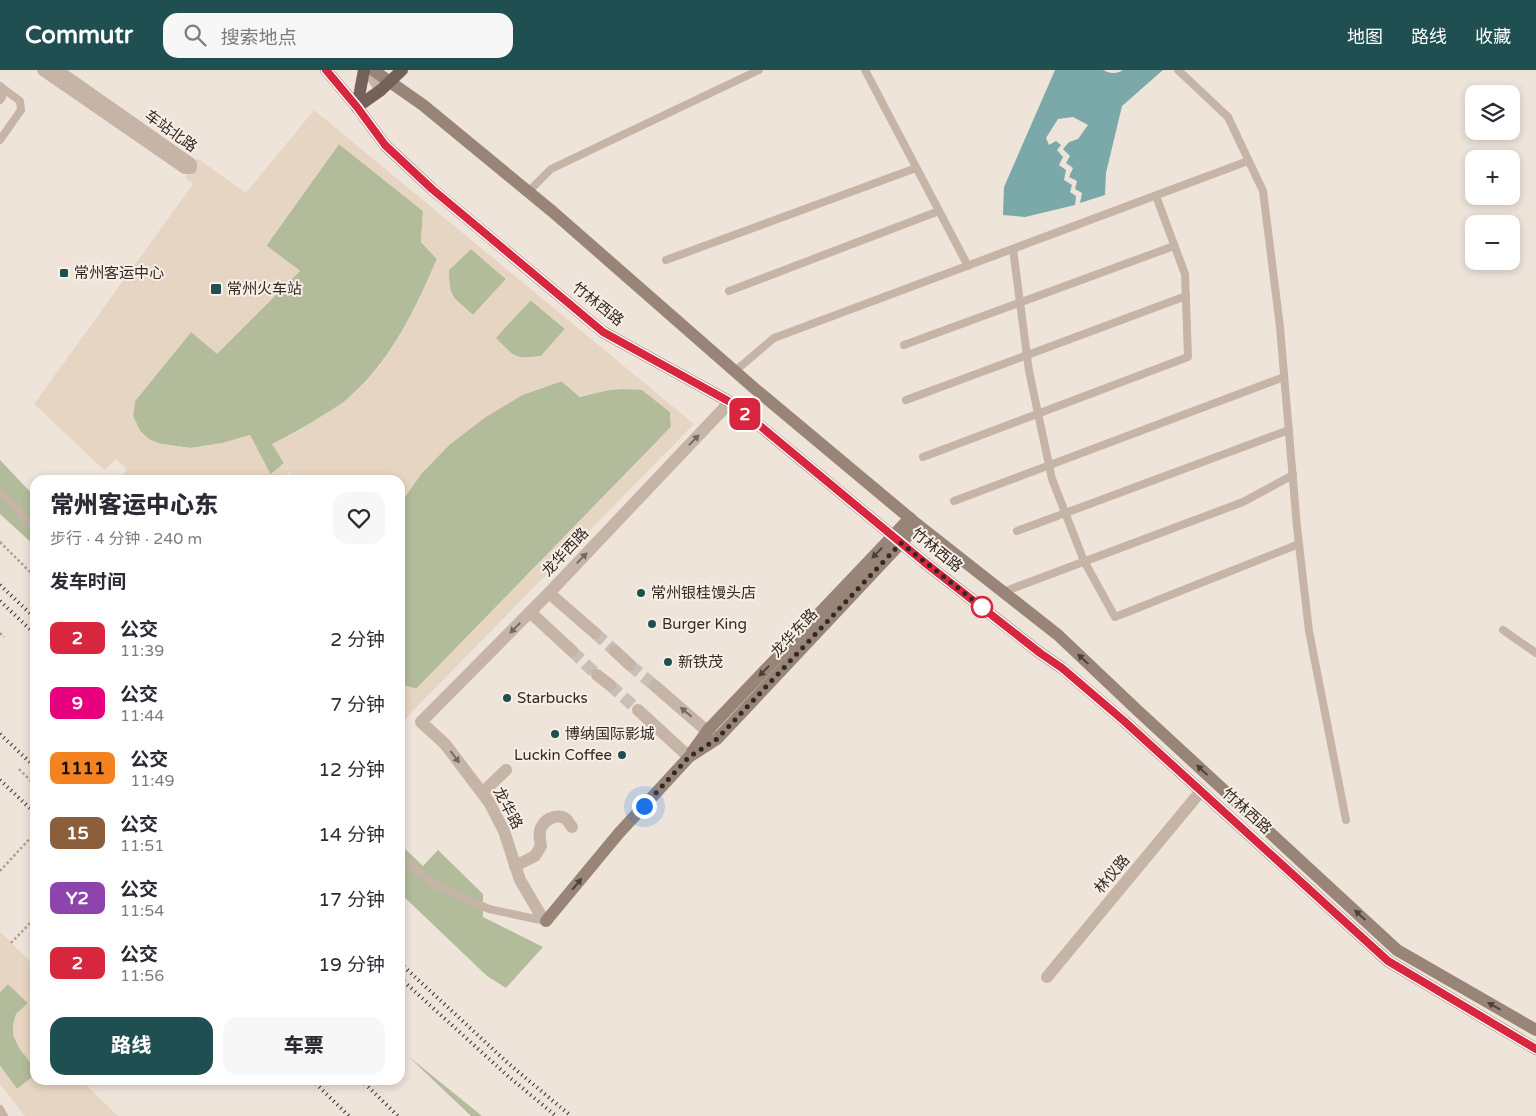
<!DOCTYPE html>
<html lang="zh">
<meta charset="utf-8">
<style>
:root{--surface:#fff;--page:#f7f7f7;--text:#2b2b33;--muted:#7c7c81;--accent:#204f51}
body{margin:0;font-family:"Varela Round","Noto Sans SC",sans-serif;background:var(--page);color:var(--text);height:100vh;display:flex;flex-direction:column;font-size:19px;white-space:nowrap}
*{box-sizing:border-box;margin:0}
p{font-size:16px;color:var(--muted)}
.icon{flex:none;width:28px;height:28px;fill:none;stroke:currentColor;stroke-width:2;stroke-linecap:round;stroke-linejoin:round}
.map{position:relative;flex:1;overflow:hidden}
.panel{position:absolute;left:30px;top:405px;width:375px;height:610px;display:flex;flex-direction:column;background:var(--surface);border-radius:15px;box-shadow:0 2px 8px #0003}
.panel>*{flex:none}
.badge{padding:0 10px;border-radius:8px;font-size:18px;line-height:32px}
.buttons{position:absolute;left:1465px;top:15px;display:grid;gap:10px}
.buttons a{display:grid;place-items:center;width:55px;height:55px;border-radius:10px;background:var(--surface);box-shadow:0 2px 8px #0003;font-size:25px}
.you{position:absolute;width:25px;height:25px;margin:-12px;border:4px solid #fff;border-radius:50%;background:#1a73e8;box-shadow:0 0 0 8px #1a73e833}
.map>.badge{position:absolute;translate:-50% -50%;box-shadow:0 0 0 2px #fff}
h2{padding:0 20px;font-size:19px;line-height:45px}
.round{display:grid;place-items:center;flex:none;width:52px;height:52px;border-radius:15px;background:var(--page)}
.head{display:flex;align-items:center;justify-content:space-between;height:85px;padding:0 20px}
h1{font-size:24px;font-weight:800;line-height:38px}
.primary-button{display:flex;gap:10px;margin-top:auto;padding:10px 20px}
.primary-button a{flex:1;height:58px;border-radius:15px;background:var(--accent);color:#fff;font-size:20px;font-weight:800;line-height:58px;text-align:center}
.primary-button a+a{background:var(--page);color:var(--text)}
ul{padding:0;list-style:none}
li{display:flex;align-items:center;gap:15px;height:65px;padding:0 20px}
li div{flex:1}
li b{display:block;font-size:19px}
li em{font-style:normal}
li .badge{min-width:55px;font-weight:700;text-align:center}
header{display:flex;align-items:center;gap:30px;box-sizing:border-box;height:70px;padding:0 25px;background:var(--accent);color:#fff}
header strong{font-size:24px}
nav{display:flex;gap:28px;margin-inline-start:auto;font-size:18px}
.search{width:350px;height:45px;background:var(--page);display:flex;align-items:center;gap:12px;box-sizing:border-box;padding:0 18px;border-radius:15px;color:var(--muted);font-size:19px}
.map>svg:first-child{display:block}
.green{fill:#b2bc9b}
.plaza{fill:#e6d5c2;fill-rule:evenodd}
.water{fill:#7ba9aa}
.lines{fill:none;stroke-linecap:round;stroke-linejoin:round}
.street-tunnel{stroke:#c9bfb6;stroke-width:12;stroke-dasharray:12 6;stroke-linecap:butt}
.path{stroke:#b19e91;stroke-width:2.5;stroke-dasharray:2.5 2.5;stroke-linecap:butt}
.lane{stroke:#c6b4a7;stroke-width:8}
.street{stroke:#c6b4a7;stroke-width:12}
.secondary{stroke:#998478;stroke-width:12}
.primary{stroke:#746159;stroke-width:12}
.rail{stroke:#332a27;stroke-width:4;stroke-dasharray:1 4;stroke-linecap:butt}
.oneway{fill:#756861}
.oneway2{fill:#4c403b}
.line-casing{stroke:#fff;stroke-width:11}
.line{stroke:#d7263d;stroke-width:8}
.walk{stroke:#332a27;stroke-width:5;stroke-dasharray:0 9}
.poi-dot{fill:#204f51;stroke:#f7efe5;stroke-width:2}
.stop-dot{fill:#fff;stroke:#d7263d;stroke-width:2.5}
.labels{text-anchor:middle;dominant-baseline:central;stroke-width:4;stroke-linejoin:round;paint-order:stroke}
.street-label{font-size:15px;fill:#332a27;stroke:#f7efe5}
.poi-label{font-size:15px;fill:#332a27;stroke:#f7efe5;text-anchor:start}
</style>
<header>
<strong>Commutr</strong>
<div class="search"><svg class="icon" aria-label="search" viewBox="0 0 24 24"><circle cx="10" cy="10" r="6"/><path d="M15 15l6 6"/></svg>搜索地点</div>
<nav><a>地图</a><a>路线</a><a>收藏</a></nav>
</header>
<div class="map">
<svg width="1536" height="1046" viewBox="0 0 1536 1046">
<rect width="100%" height="100%" fill="#efe4da"/>
<g class="green">
<path d="M339,74L423,141L421,172L437,189C414,242 390,293 345,331C339,336 332,340 325,344C308,355 291,364 273,374L284,393L270,405L250,365L223,373L191,378L161,374L150,370L140,361L133,346L135,331L191,262L300,201L266,176Z"/>
<path d="M471,179L506,209L473,245C453,227 449,229 449,200Z"/>
<path d="M531,230L565,259L541,286C514,290 514,286 495,268Z"/>
<path d="M562,311L580,327C596,323 627,314 642,320C649,324 663,337 670,342L671,357L416,619L400,614V434L421,404L449,375L484,348L522,325Z"/>
<path d="M0,390L35,427V476L0,444Z"/>
<path d="M400,774L423,796L438,780L483,824V847L543,877L506,918L487,906L400,823Z"/>
<path d="M8,914L28,933L18,976L35,999V1005L17,1019L0,996V922Z"/>
<path d="M408,986L482,1046H471Z"/>
</g>
<g class="plaza">
<path d="M314,40L694,354L400,654V614L417,619L671,357L670,342L642,320L622,319L602,321L580,327L561,311L522,325L484,348L449,375L421,404L400,434V410H291L293,407L289,402L282,410H117L127,400L116,389L104,400L34,334L193,114L185,108L197,88L246,123ZM339,74L423,141L421,172L437,189L420,228L400,266L376,301L344,332L300,360L272,374L284,393L271,405L250,365L223,373L191,378L161,374L150,370L140,361L133,346L135,331L191,262L217,284L300,201L266,175ZM471,179L506,209L473,245L452,226L449,215V200ZM530,230L565,259L541,286L527,288L514,286L496,268Z"/>
<path d="M0,862L35,896V999L18,976L13,965V954L16,944L28,933L8,914L0,922Z"/>
<path d="M0,996L17,1019L35,1005V1010H81L118,1046H25L0,1014Z"/>
</g>
<path class="water" d="M1055,0H1103C1110,4 1117,4 1123,0H1163L1122,36L1106,103L1105,125L1080,133L1082,123L1075,119L1077,111L1069,107L1073,98L1066,93L1070,86L1063,79L1069,72L1078,69L1088,55L1073,47L1058,49L1046,68L1049,75L1056,71L1061,75L1057,80L1063,87L1059,95L1066,100L1064,110L1072,115L1070,122L1076,126L1075,135L1025,147L1003,145L1004,117Z"/>
<g class="lines">
<g class="street-tunnel">
<path d="M595,563L615,581"/>
<path d="M572,581L597,605"/>
<path d="M630,595L655,616"/>
<path d="M610,615L638,640"/>
</g>
<g class="path">
<path d="M0,472L35,507"/>
<path d="M0,563L4,567"/>
<path d="M19,699L35,715"/>
<path d="M0,801L35,763"/>
<path d="M11,873L35,848"/>
</g>
<g class="lane">
<path d="M865,0L968,196"/>
<path d="M1178,0L1228,47L1263,121L1280,257L1297,457L1309,561L1346,750"/>
<path d="M0,16L2,27L0,30"/>
<path d="M0,70L21,40L20,31L1,17"/>
<path d="M528,122L551,99L759,0"/>
<path d="M1013,179L1029,301L1052,409L1084,491L1115,547L1299,474"/>
<path d="M666,190L916,98"/>
<path d="M729,221L939,141"/>
<path d="M904,275L1174,176"/>
<path d="M735,301L774,268L1248,91"/>
<path d="M906,330L1186,226"/>
<path d="M923,387L1188,287L1185,204L1156,126"/>
<path d="M0,422L35,459"/>
<path d="M954,431L1284,307"/>
<path d="M1017,461L1289,360"/>
<path d="M1003,522L1243,432L1293,405"/>
<path d="M1503,560L1536,583"/>
<path d="M400,788L436,815L489,839L545,851"/>
<path d="M0,1039L4,1046"/>
</g>
<g class="street">
<path d="M43,0L185,98H191V94L57,0"/>
<path d="M368,0L381,20"/>
<path d="M549,523L595,563"/>
<path d="M530,542L572,581"/>
<path d="M615,581L630,595"/>
<path d="M597,605L610,615"/>
<path d="M655,616L715,668"/>
<path d="M638,640L689,687"/>
<path d="M482,723L506,700"/>
<path d="M515,796L535,786L541,776C540,770 538,761 542,756C546,748 560,743 567,750C569,752 570,755 572,757"/>
<path d="M546,851L540,844L520,810L504,761L489,732L445,674L421,652L549,523L730,332"/>
<path d="M1047,907L1201,721"/>
</g>
<g class="secondary">
<path d="M326,0L357,37L385,75L432,119L603,262L730,332L747,345L924,492L1040,583L1062,598L1124,651L1388,891L1536,979"/>
<path d="M373,0L423,35L553,142L754,318L918,455L1058,565L1136,639L1397,880L1536,960"/>
<path d="M692,682L708,660L910,448"/>
<path d="M546,851L619,763L689,687L717,669L918,455"/>
</g>
<g class="primary">
<path d="M357,37L381,20L402,0"/>
<path d="M357,37L364,0"/>
</g>
<g class="rail">
<path d="M0,515L35,548"/>
<path d="M0,531L35,564"/>
<path d="M0,664L35,697"/>
<path d="M0,710L35,743"/>
<path d="M400,893L509,994L571,1046"/>
<path d="M400,908L509,1007L556,1046"/>
<path d="M312,1010L349,1046"/>
<path d="M361,1010L398,1046"/>
</g>
</g>
<defs><path id="oneway-solid" d="M-6-.8H1V-3.2L6.5 0L1 3.2V.8H-6Z" transform="scale(1.25)"/></defs>
<g class="oneway">
<use href="#oneway-solid" transform="translate(694 370) rotate(-46)"/>
<use href="#oneway-solid" transform="translate(582 488) rotate(-46)"/>
<use href="#oneway-solid" transform="translate(515 558) rotate(135)"/>
<use href="#oneway-solid" transform="translate(686 642) rotate(-140)"/>
<use href="#oneway-solid" transform="translate(455 687) rotate(53)"/>
</g>
<g class="oneway2">
<use href="#oneway-solid" transform="translate(877 483) rotate(134)"/>
<use href="#oneway-solid" transform="translate(1083 589) rotate(-137)"/>
<use href="#oneway-solid" transform="translate(764 601) rotate(134)"/>
<use href="#oneway-solid" transform="translate(1202 700) rotate(-137)"/>
<use href="#oneway-solid" transform="translate(577 814) rotate(-50)"/>
<use href="#oneway-solid" transform="translate(1360 845) rotate(-137)"/>
<use href="#oneway-solid" transform="translate(1494 936) rotate(-150)"/>
</g>
<g class="lines">
<defs>
<path id="line" d="M326,0L357,37L385,75L432,119L603,262L730,332L747,345L924,492L1040,583L1062,598L1124,651L1388,891L1536,979"/>
</defs>
<use href="#line" class="line-casing"/>
<use href="#line" class="line"/>
<path class="walk" d="M644,736L689,687L717,669L901,473L982,537"/>
</g>
<g class="poi-dot">
<rect x="59" y="198" width="10" height="10" rx="2.5"/>
<rect x="210" y="213" width="12" height="12" rx="2.5"/>
<circle cx="641" cy="523" r="5"/>
<circle cx="652" cy="554" r="5"/>
<circle cx="668" cy="592" r="5"/>
<circle cx="507" cy="628" r="5"/>
<circle cx="555" cy="664" r="5"/>
<circle cx="622" cy="685" r="5"/>
</g>
<circle class="stop-dot" cx="982" cy="537" r="10"/>
<g class="labels">
<g class="street-label">
<text transform="translate(171 61) rotate(36)">车站北路</text>
<text transform="translate(598 234) rotate(38)">竹林西路</text>
<text transform="translate(937 480) rotate(39)">竹林西路</text>
<text transform="translate(565 482) rotate(-47)">龙华西路</text>
<text transform="translate(794 563) rotate(-47)">龙华东路</text>
<text transform="translate(508 738) rotate(62)">龙华路</text>
<text transform="translate(1247 741) rotate(42)">竹林西路</text>
<text transform="translate(1112 804) rotate(-50)">林仪路</text>
</g>
<g class="poi-label">
<text x="74" y="203">常州客运中心</text>
<text x="227" y="219">常州火车站</text>
<text x="651" y="523">常州银桂馒头店</text>
<text x="662" y="554">Burger King</text>
<text x="678" y="592">新铁茂</text>
<text x="517" y="628">Starbucks</text>
<text x="565" y="664">博纳国际影城</text>
<text x="612" y="685" text-anchor="end">Luckin Coffee</text>
</g>
</g>
</svg>
<div class="buttons">
<a><svg class="icon" aria-label="layers" viewBox="0 0 24 24"><path d="M12 4l9 5-9 5-9-5zM3 14l9 5 9-5"/></svg></a>
<a>+</a>
<a>−</a>
</div>
<div class="you" style="left:644px;top:736px"></div>
<b class="badge" style="left:745px;top:344px;background:#d7263d;color:#fff">2</b>
<section class="panel">
<div class="head"><div><h1>常州客运中心东</h1><p>步行 · 4 分钟 · 240 m</p></div><a class="round"><svg class="icon" aria-label="heart" viewBox="0 0 24 24"><path d="M12 20l-8-8c-3-5 5-10 8-4 3-6 11-1 8 4z"/></svg></a></div>
<h2>发车时间</h2>
<ul>
<li><span class="badge" style="background:#d7263d;color:#fff">2</span><div><b>公交</b><p>11:39</p></div><em>2 分钟</em></li>
<li><span class="badge" style="background:#e6007e;color:#fff">9</span><div><b>公交</b><p>11:44</p></div><em>7 分钟</em></li>
<li><span class="badge" style="background:#f58220;color:#111">1111</span><div><b>公交</b><p>11:49</p></div><em>12 分钟</em></li>
<li><span class="badge" style="background:#8b5e3c;color:#fff">15</span><div><b>公交</b><p>11:51</p></div><em>14 分钟</em></li>
<li><span class="badge" style="background:#8e44ad;color:#fff">Y2</span><div><b>公交</b><p>11:54</p></div><em>17 分钟</em></li>
<li><span class="badge" style="background:#d7263d;color:#fff">2</span><div><b>公交</b><p>11:56</p></div><em>19 分钟</em></li>
</ul>
<div class="primary-button"><a>路线</a><a>车票</a></div>
</section>
</div>
